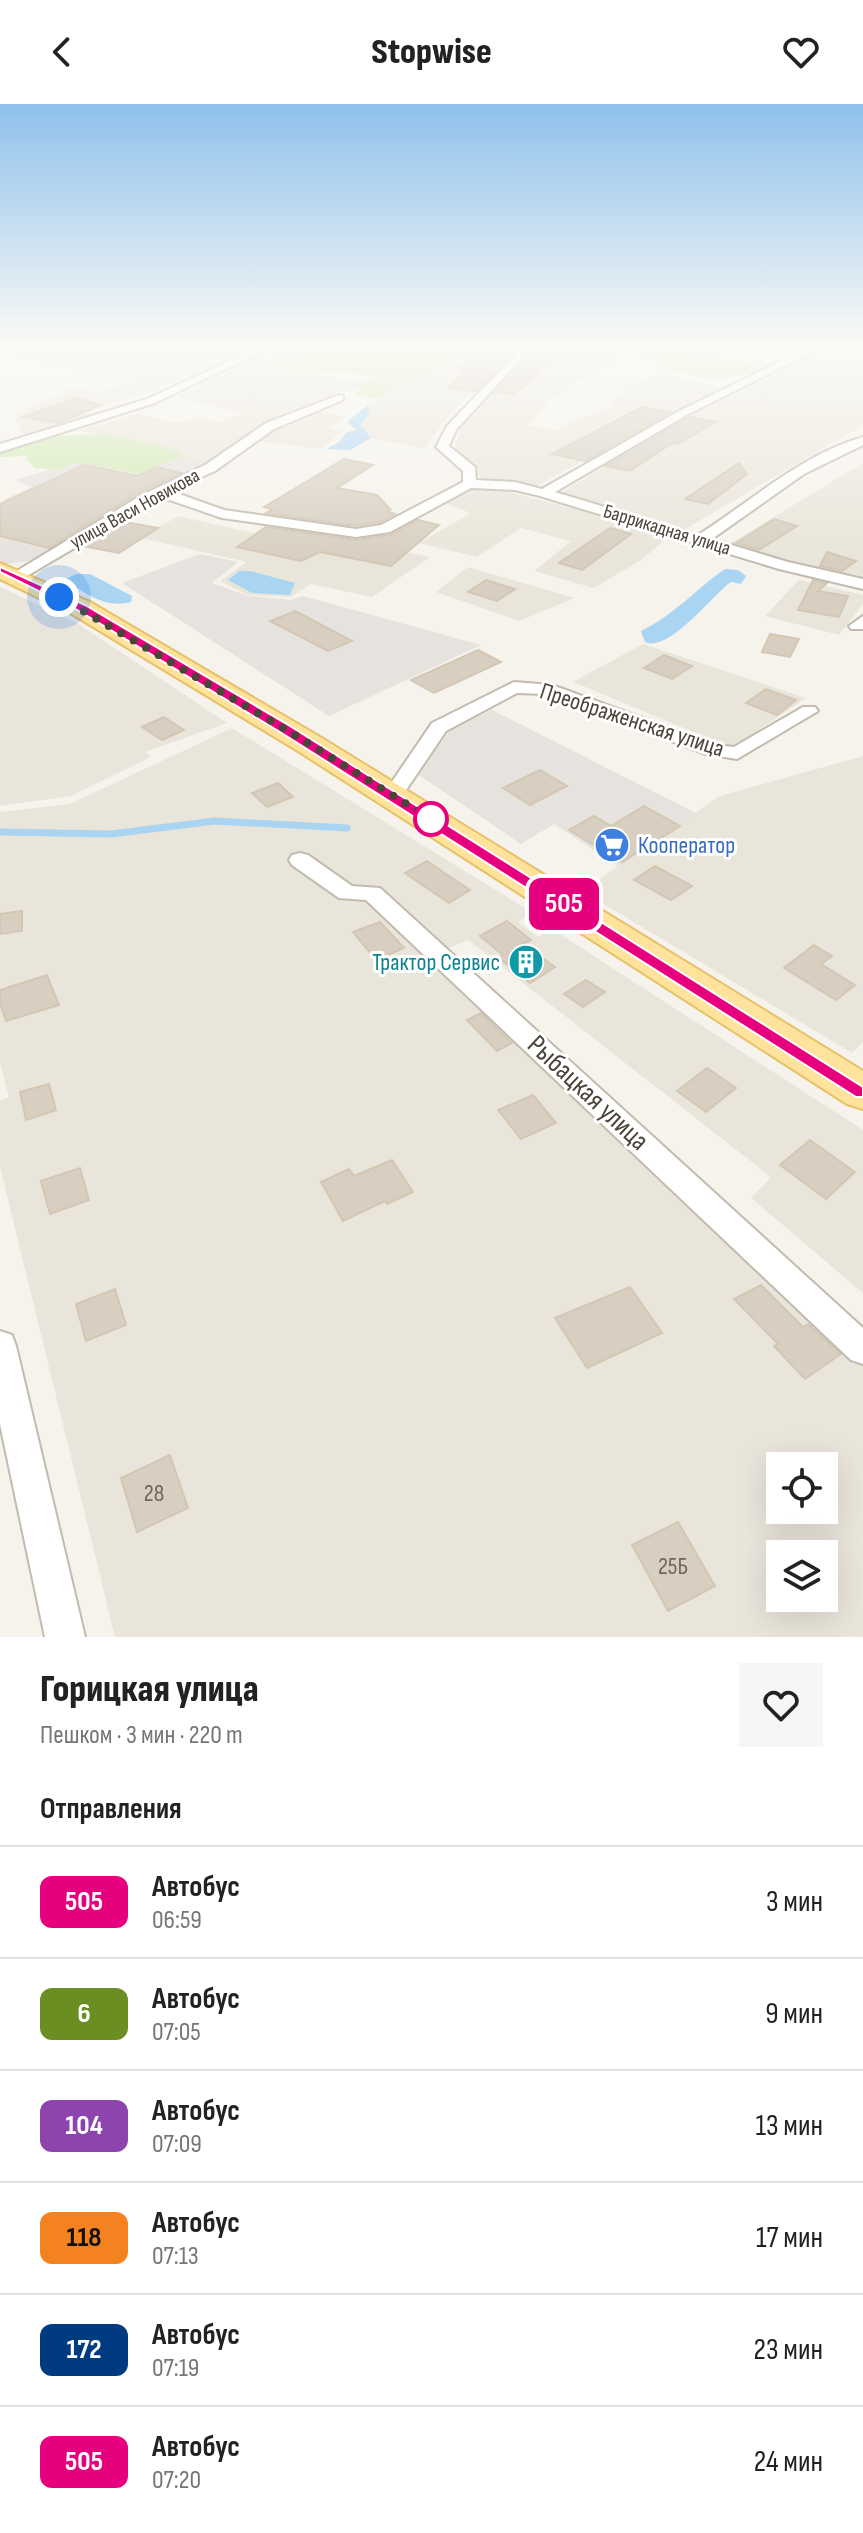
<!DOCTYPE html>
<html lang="ru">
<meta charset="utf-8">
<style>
:root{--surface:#fff;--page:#f6f6f6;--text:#222;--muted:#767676;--line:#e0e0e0}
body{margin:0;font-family:"Sofia Sans Condensed",sans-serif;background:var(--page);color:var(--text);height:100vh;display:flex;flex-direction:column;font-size:30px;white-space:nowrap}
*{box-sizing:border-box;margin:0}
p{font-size:26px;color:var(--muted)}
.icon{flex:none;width:44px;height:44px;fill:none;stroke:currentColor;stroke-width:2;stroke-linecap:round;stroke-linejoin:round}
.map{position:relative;height:1533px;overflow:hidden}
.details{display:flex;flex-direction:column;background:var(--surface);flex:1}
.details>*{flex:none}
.badge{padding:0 16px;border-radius:12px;font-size:28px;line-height:52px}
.controls{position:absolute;left:766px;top:1348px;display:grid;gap:16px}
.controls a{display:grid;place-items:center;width:72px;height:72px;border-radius:0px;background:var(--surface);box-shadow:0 8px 32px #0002;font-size:40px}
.you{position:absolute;width:40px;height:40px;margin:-20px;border:6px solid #fff;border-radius:50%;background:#1a73e8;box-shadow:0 0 0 12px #1a73e833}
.map>.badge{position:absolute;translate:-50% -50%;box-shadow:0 0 0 4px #fff}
h2{padding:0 40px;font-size:30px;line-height:72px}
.round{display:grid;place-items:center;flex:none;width:84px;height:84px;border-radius:0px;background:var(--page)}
.headline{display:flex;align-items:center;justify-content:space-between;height:136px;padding:0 40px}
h1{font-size:38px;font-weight:800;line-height:60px}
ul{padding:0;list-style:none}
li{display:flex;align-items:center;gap:24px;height:112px;padding:0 40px;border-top:2px solid var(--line)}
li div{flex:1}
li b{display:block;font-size:30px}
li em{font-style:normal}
li .badge{min-width:88px;font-weight:700;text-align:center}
header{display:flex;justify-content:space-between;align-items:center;height:104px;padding:0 40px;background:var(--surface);font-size:36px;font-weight:800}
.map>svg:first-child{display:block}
.residential{fill:#eae5da;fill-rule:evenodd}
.industrial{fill:#e6e2dd}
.green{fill:#d2eab5}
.water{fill:#a9d4f2}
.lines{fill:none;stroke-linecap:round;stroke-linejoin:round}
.stream{stroke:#a9d4f2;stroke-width:7}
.building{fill:#d8cfc1;stroke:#d3c7b4;stroke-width:2}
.minor-casing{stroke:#c2bbae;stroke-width:4}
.primary-casing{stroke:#e6c16a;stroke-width:4}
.minor{fill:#fff;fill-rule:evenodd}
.primary{fill:#ffe39c;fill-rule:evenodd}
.line{fill:#e6007e;stroke:#fff;stroke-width:2}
.walk{stroke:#4b4439;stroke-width:8;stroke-dasharray:0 14.4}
.stop-dot{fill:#fff;stroke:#e6007e;stroke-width:4}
.labels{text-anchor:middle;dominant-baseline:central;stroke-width:6;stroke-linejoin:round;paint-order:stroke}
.far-street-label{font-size:20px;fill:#4b4439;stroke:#fff}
.street-label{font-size:24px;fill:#4b4439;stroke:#fff}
.shop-label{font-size:24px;fill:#366cbe;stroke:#fff;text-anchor:start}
.culture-label{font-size:24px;fill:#0d838f;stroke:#fff;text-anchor:end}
.near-number-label{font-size:24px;fill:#6e675b}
.near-street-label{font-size:28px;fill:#4b4439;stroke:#fff}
</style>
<header><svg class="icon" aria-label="back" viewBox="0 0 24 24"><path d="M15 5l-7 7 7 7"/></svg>Stopwise<svg class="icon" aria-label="heart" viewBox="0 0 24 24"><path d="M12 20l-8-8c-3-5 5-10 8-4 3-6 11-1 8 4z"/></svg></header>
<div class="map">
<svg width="863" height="1533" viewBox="0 0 863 1533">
<rect width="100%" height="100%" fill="#f6f3ec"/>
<g class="residential">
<path d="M11,241H258L173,279L79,309L96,313L26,334L13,311L71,284L102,288L135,274L0,253V244Z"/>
<path d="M284,241H331L307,247L280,259L281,265L369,279L288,310L250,331L211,358L184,352L162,341L79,327L138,309L174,319L200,314L222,318L244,309L177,293Z"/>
<path d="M430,241H524L450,310L424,344L371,334L360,320L369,311L368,301L452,251L420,246Z"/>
<path d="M542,241H602L635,249L587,271L547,298L528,322L556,326L616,300L610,298L628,286L621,284L661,270L723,283L536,382L484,376L472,363L476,359L466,355L455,345L461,323L505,274L546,245L537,243Z"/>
<path d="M817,249L863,259V321L685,425L561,389L667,325Z"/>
<path d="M313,306L347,313L329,324L342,327L322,345L254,337Z"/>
<path d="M863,359V475L814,465L731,439Z"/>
<path d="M493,384L672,430L641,456L594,484L534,467L571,437L521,424L477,453L419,439L471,409L446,400L470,385Z"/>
<path d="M178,412L290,437L304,428L430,453L372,493L311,480L291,493L248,491L220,477L247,458L141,434Z"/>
<path d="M468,463L575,494L519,517L436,488Z"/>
<path d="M799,476L863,491V500L839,531L765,512Z"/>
<path d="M0,483L77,519L227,619L145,648L151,653L71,692L0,702Z"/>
<path d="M643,540L806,594L732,644L573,578Z"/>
<path d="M232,624L533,809L518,818L538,833L552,825L863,1026V1189L751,1094L771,1073L468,836L434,850L863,1262V1533H115L0,1063V997L9,993L0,959V708L70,700ZM780,1362H824V1406H780ZM780,1450H824V1494H780Z"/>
<path d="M863,652V938L852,949L582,787L720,692Z"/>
</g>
<g class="industrial">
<path d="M184,352L211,358L29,457L7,460L0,457V402L8,398L3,396L32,383L14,376L76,358L138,370Z"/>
<path d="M200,450L238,458L212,479L248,492L291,496L303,492L481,541L329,612L122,479Z"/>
<path d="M492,606L696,709L618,762L554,720L521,740L416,669L451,625Z"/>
</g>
<g class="green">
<path d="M341,241H415L413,242L453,251L423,272L413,273L377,294L354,291L361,286L356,284L375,274V271L281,265L280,259L306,247Z"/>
<path d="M602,241H655L754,259L760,266C686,291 667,251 602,241Z"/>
<path d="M101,330L162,341L184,352L138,370L76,358L57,366L35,364L26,355L27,352L0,353V347L60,332Z"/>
</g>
<g class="water">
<path d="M368,301L369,311L360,320L371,334L350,346L326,345L338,339L347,328L357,326L347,318Z"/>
<path d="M725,465L738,466L746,472L741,480L731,478C711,492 669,549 645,538L641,527C673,512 696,485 725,465Z"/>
<path d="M239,467H250L295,479L290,491L252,489L228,476Z"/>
<path d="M76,470H90L132,492L131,498C105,505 86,489 64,476Z"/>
</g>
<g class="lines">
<path class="stream" d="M0,728L111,730L215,717L347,724"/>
</g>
<g class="building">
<path d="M492,241H521L477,287L449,284L466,266L458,265L477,247Z"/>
<path d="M541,241H573L514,290L494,289Z"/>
<path d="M76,294L102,301L58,319L23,313Z"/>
<path d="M642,303L670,308L585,357L552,350Z"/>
<path d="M690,313L715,318L679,339L671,340L630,367L606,362Z"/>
<path d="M344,355L373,361L337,384L377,391L391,406L388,408L395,410L380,418L356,422L266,409L273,405L264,403Z"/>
<path d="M739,359L747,370L708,400L685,395Z"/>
<path d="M84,361L138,372L157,363L181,369L138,389L49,444L0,432V400Z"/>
<path d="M774,415L797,422L759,446L736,439Z"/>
<path d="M418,416L439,421L391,462L320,448L301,457L237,443L266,423L356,436L391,431Z"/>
<path d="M125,418L158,424L119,449L83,442Z"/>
<path d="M610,424L631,430L582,466L559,459Z"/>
<path d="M827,448L856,457L842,467L820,462Z"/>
<path d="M486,476L515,485L497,497L468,488Z"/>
<path d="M813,476L827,479L818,487L848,492L839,513L798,506Z"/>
<path d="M295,507L352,537L328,547L270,517Z"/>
<path d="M770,530L799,535L790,553L762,548Z"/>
<path d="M478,546L501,558L434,589L411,576Z"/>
<path d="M664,551L692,562L672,575L644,564Z"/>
<path d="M766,585L796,596L777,611L746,599Z"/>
<path d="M164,613L184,626L162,636L142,623Z"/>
<path d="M540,666L567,682L530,701L503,684Z"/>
<path d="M278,679L293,693L267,703L252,689Z"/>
<path d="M644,702L680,722L622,758L569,726L594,712L611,722Z"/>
<path d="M427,757L443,768L470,786L449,799L405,769Z"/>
<path d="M655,762L692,782L671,796L634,776Z"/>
<path d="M22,807V827L0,830V810Z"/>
<path d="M507,817L531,836L523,840L555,863L530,879L499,854L503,851L480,832Z"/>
<path d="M380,818L404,844L376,856L353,828Z"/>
<path d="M814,841L832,852L821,860L855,881L836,896L784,864Z"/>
<path d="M47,871L59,901L6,917L0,899V886Z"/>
<path d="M586,876L605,888L583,903L564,890Z"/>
<path d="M481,909L512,939L497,947L467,916Z"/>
<path d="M707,964L736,984L706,1008L677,987Z"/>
<path d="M49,980L56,1006L26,1016L20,988Z"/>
<path d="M533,991L556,1019L521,1035L498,1006Z"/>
<path d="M810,1036L855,1068L826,1095L780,1061Z"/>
<path d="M392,1056L413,1088L387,1100L385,1097L343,1117L321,1078L349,1065L354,1072Z"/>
<path d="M80,1064L89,1096L50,1110L41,1077Z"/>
<path d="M761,1181L803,1223L808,1220L841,1250L805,1275L774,1242L778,1240L734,1195Z"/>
<path d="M630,1183L662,1229L587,1264L555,1214Z"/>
<path d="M115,1185L126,1221L86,1237L76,1200Z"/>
<path d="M170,1351L188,1404L137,1428L121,1374Z"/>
<path d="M678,1418L715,1482L668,1507L632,1441Z"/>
</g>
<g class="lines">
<defs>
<g id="minor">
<path d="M264,241H276L155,299L0,348V340L147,295Z"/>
<path d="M525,241H538L528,247L456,326L449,342L475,363L476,376L515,378L542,385L679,307L814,241H826L687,311L555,388L698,431C752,397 800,351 863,333V341L804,370L712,435L788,458L863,475V485L779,465L540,392L515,386L471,384L390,428L356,433L222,414L161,393L20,476H10L7,473L140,392L205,361L266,319L339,291L343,292V296L274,325L215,367L171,387L224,406L356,425L381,421L463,378V367L436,343L447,322Z"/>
<path d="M863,512V525H851L849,522Z"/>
<path d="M514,578L552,581L716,641L734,643L803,603H815L818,607L737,655L706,650L544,590L517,589L446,627L400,695H386L383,691L432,619Z"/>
<path d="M300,749L308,751L352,782L380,784L863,1224V1260L851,1256L366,796L339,794L292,761L289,756L292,751Z"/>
<path d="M0,1227L12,1231L16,1242L85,1533H45L0,1320Z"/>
</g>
<path id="primary" d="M0,459L90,498L320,633L863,967V1005L847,1000L298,647L72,510L0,475Z"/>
</defs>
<use href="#minor" class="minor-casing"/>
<use href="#primary" class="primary-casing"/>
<use href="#minor" class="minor"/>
<use href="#primary" class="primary"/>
</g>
<linearGradient id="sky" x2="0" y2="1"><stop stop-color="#8fc1ec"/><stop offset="0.53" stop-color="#fbfaf6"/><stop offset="1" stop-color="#fbfaf6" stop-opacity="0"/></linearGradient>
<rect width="863" height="455" fill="url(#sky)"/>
<path class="line" d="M0,463L85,501L290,622L863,983V993H856L280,628L77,506L0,468Z"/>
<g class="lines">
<path class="walk" d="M59,493L285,625L431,715"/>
</g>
<defs>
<symbol id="supermarket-disc" viewBox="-11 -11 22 22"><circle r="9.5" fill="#3f7fe0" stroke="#fff"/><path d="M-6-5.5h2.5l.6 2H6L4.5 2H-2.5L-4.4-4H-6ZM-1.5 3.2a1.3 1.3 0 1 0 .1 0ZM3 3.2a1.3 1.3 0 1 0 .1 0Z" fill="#fff"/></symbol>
<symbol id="building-disc" viewBox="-11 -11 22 22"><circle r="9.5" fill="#0f9aa8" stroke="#fff"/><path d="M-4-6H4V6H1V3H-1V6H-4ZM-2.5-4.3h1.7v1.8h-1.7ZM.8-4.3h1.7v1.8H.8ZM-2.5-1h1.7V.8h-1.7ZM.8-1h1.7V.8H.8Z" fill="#fff"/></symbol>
</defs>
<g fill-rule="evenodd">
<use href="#supermarket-disc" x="592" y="721" width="40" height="40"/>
<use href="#building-disc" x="506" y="838" width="40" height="40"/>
</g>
<circle class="stop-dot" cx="431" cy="715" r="16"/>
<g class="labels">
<g class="far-street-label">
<text transform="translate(135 405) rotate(-29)">улица Васи Новикова</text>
<text transform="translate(667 426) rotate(17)">Баррикадная улица</text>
</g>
<g class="street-label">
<text transform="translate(632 616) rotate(18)">Преображенская улица</text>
</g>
<g class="shop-label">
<text x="638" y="741">Кооператор</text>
</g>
<g class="culture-label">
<text x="500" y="858">Трактор Сервис</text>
</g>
<g class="near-number-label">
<text x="154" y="1389">28</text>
<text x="673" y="1462">25Б</text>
</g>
<g class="near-street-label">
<text transform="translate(588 989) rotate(43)">Рыбацкая улица</text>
</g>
</g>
</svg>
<div class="controls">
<a><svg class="icon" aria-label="locate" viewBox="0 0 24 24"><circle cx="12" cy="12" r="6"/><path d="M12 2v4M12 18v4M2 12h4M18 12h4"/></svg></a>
<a><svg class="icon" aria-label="layers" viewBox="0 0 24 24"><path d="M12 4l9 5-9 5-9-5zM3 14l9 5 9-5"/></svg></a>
</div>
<div class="you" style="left:59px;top:493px"></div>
<b class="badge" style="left:564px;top:800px;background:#e6007e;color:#fff">505</b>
</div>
<section class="details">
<div class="headline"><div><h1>Горицкая улица</h1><p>Пешком · 3 мин · 220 m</p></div><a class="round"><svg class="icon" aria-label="heart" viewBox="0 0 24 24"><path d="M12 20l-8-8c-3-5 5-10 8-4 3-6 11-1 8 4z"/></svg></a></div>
<h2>Отправления</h2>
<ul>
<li><span class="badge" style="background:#e6007e;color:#fff">505</span><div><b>Автобус</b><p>06:59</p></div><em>3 мин</em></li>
<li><span class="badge" style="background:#6b8e23;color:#fff">6</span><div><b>Автобус</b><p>07:05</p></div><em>9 мин</em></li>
<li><span class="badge" style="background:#8e44ad;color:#fff">104</span><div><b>Автобус</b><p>07:09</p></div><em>13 мин</em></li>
<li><span class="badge" style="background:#f58220;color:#111">118</span><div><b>Автобус</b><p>07:13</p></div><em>17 мин</em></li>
<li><span class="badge" style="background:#003b80;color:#fff">172</span><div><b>Автобус</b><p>07:19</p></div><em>23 мин</em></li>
<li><span class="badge" style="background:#e6007e;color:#fff">505</span><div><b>Автобус</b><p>07:20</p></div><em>24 мин</em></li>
</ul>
</section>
